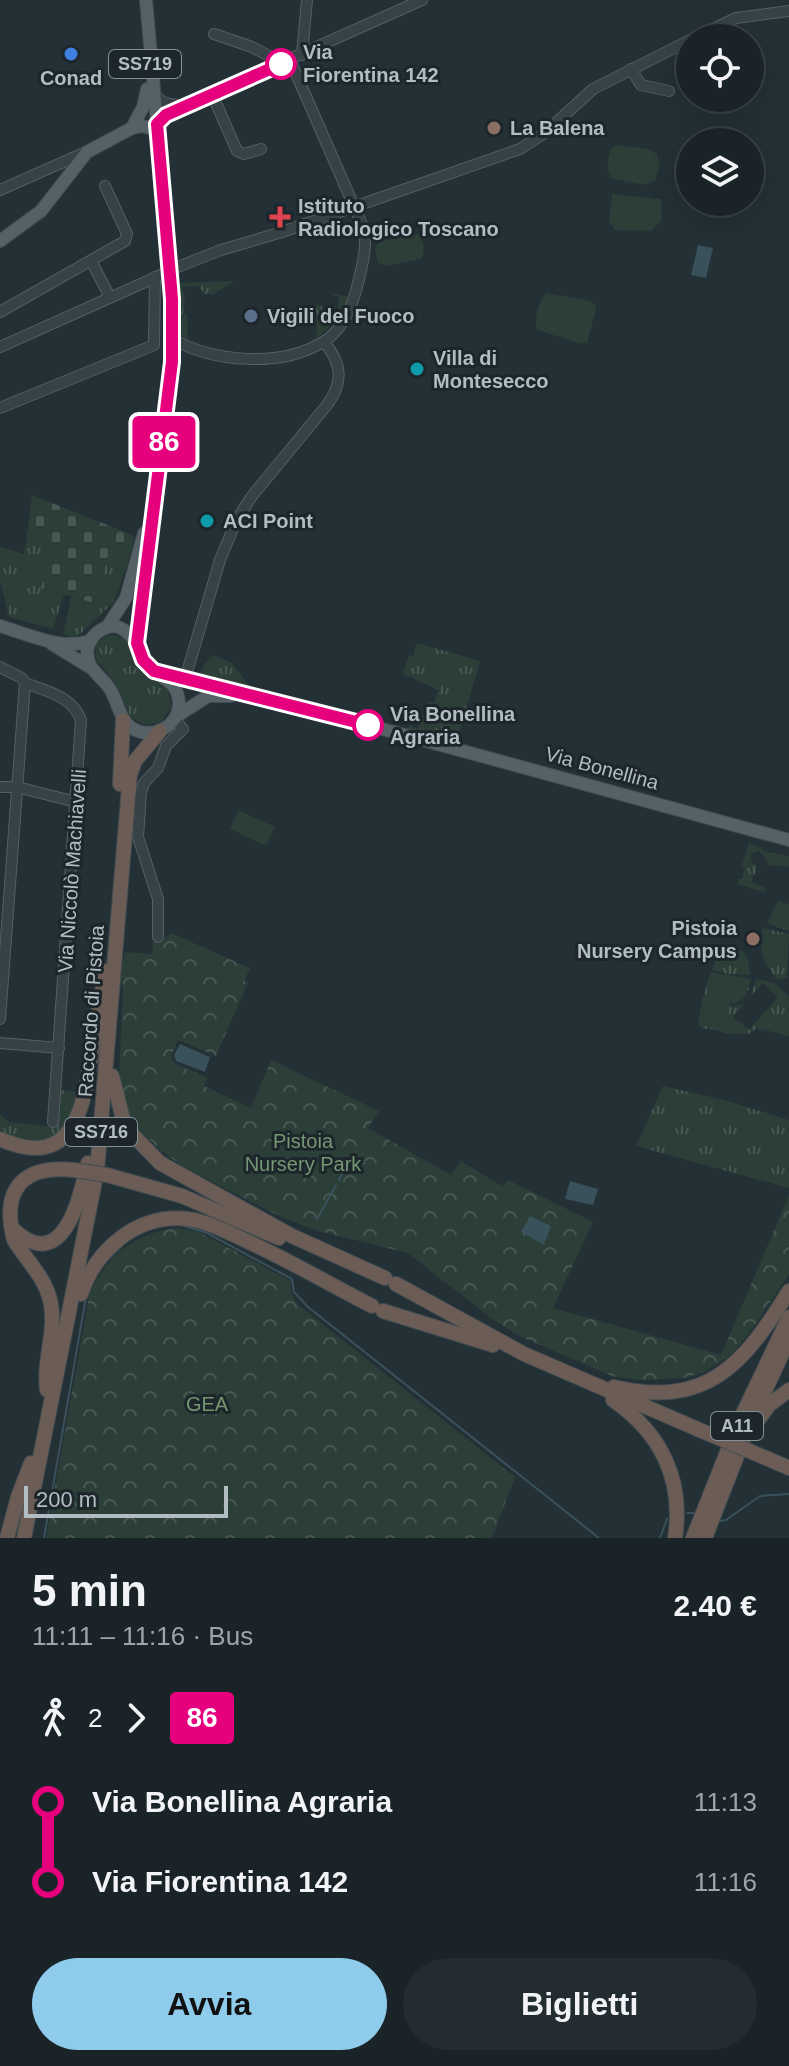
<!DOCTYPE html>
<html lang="it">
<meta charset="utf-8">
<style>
:root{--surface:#1a2428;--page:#232c30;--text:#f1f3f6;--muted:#9fa4a8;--line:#384145;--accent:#8fcbea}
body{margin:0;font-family:Arial,sans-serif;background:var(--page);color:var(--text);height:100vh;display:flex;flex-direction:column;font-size:30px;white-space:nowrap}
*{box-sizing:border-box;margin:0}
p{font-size:26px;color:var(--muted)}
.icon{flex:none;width:44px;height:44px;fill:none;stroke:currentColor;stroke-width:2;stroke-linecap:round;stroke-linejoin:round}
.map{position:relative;height:1538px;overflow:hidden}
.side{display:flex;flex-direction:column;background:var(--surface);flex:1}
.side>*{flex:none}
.badge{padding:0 16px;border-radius:6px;font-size:28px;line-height:52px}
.tools{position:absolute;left:676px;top:24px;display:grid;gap:16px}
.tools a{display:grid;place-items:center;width:88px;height:88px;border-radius:50%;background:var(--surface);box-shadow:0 8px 32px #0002,0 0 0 2px var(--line);font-size:40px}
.scale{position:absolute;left:24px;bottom:20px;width:204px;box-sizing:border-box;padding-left:8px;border:4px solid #b1bdc3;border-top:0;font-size:22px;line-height:28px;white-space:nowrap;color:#b1bdc3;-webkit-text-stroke:6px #1c262b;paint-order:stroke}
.map>.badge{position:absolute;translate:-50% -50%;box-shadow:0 0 0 4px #fff}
.legs{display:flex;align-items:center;gap:12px;height:88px;padding:0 32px;font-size:26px}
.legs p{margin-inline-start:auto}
.headline{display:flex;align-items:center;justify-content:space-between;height:136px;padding:0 32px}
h1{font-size:44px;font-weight:700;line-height:60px}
.button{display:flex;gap:16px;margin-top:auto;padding:16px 32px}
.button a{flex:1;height:92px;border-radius:48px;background:var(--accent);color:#111;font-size:32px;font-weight:700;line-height:92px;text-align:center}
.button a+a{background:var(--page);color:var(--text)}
ul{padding:0 32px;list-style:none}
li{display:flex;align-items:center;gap:28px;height:80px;font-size:30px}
li i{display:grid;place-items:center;width:12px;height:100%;margin:0 10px;background:currentColor}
li i::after{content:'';width:20px;height:20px;margin:-10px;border:6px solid;border-radius:50%;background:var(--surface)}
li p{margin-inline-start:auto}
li:first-child i{background:linear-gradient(#0000 50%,currentColor 0)}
li:last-child i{background:linear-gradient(currentColor 50%,#0000 0)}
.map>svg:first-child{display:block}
.grass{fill:url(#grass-tufts)}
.forest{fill:url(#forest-crowns)}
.cemetery{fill:url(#cemetery-stones)}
.pitch{fill:#2b3e38}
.water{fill:#39515b}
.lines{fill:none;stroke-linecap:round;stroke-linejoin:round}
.stream{stroke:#39515b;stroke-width:2}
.minor-casing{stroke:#545f64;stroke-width:12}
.major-casing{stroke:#434d53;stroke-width:14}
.highway-casing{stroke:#414c51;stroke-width:16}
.minor{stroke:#374246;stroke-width:10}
.major{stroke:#556166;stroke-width:12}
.highway{stroke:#6b5c55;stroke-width:14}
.highway-bridge-casing{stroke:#414c51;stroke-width:16;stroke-linecap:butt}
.highway-bridge{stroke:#6b5c55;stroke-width:14}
.line-1-casing{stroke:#fff;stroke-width:18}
.line-1{stroke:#e6007e;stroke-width:12}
.shop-dot{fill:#3f7fe0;stroke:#1c262b;stroke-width:3}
.stop-1-dot{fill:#fff;stroke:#e6007e;stroke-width:4}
.education-dot{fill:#8d6e63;stroke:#1c262b;stroke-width:3}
.health-dot{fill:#e0444e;stroke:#1c262b;stroke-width:3}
.service-dot{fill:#5c6f8a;stroke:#1c262b;stroke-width:3}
.culture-dot{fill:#0f9aa8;stroke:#1c262b;stroke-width:3}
.labels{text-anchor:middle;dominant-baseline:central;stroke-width:6;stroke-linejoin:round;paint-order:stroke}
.shield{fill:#1c262b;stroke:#849095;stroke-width:2}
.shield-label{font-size:18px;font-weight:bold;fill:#b1bdc3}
.stop-label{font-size:20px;font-weight:bold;fill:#b1bdc3;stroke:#1c262b;text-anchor:start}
.poi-label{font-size:20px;font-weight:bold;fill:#b1bdc3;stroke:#1c262b;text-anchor:start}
.street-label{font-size:20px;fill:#b1bdc3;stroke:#1c262b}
.park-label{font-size:20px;fill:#749673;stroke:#1c262b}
</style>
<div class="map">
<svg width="789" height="1538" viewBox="0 0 789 1538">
<defs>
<pattern id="grass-tufts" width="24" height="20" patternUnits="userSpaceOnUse" patternTransform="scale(2)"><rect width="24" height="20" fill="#2b3e38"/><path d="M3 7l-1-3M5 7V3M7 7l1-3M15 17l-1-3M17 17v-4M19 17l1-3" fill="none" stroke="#475853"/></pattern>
<pattern id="forest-crowns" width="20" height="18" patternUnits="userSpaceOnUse" patternTransform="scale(2)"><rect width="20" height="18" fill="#2b3e38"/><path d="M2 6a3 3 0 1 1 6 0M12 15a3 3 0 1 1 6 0" fill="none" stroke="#475853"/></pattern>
<pattern id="cemetery-stones" width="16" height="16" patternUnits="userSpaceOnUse" patternTransform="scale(2)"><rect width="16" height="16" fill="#2b3e38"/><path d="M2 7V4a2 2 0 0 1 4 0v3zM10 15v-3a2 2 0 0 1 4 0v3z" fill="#475853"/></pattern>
</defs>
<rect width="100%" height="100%" fill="#233036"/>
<g class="grass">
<path d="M234,281L214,294H204L199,286L182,287L185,298L183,313L187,314L188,344C171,333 176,301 176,283Z"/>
<path d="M333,293L348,297L338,318L317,338L316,305H322V314L339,313L338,296H333Z"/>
<path d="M27,535L54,543L41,588L64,595L53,629L9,617L0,580V547L24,554Z"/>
<path d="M107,557L128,562L114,602L78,636L72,637L63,634L71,597L94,603Z"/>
<path d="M106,635H115L125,639L138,668L168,691L171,708L161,722L144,725L131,717L116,684L95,658L96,645Z"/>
<path d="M417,643L480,661L456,744L407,730L409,725L418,729L429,702L434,703L439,690L403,674L409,655L413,656Z"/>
<path d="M214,655L232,663L250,687L200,673L204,664Z"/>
<path d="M749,842L767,852L789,856V867L768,865L766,858L758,851L751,854V862L757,866L756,873L752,876L753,883L765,888L764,892L737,884L738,879H742L745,867L742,866Z"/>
<path d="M778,901L789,904V931L767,923Z"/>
<path d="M763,928L789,934L787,978L778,980C763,964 758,950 763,928Z"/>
<path d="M720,947L743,951L748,959L750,975L728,974L712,970Z"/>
<path d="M711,972L751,979C748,995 746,1000 730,1004L735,984L712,978L701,1019L723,1026L729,1007L744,1004L733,1017L749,1030L778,997L763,983L751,996L756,979L774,983L789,996V1036L757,1028L749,1034C741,1032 737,1035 729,1034C719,1033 717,1028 704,1029L698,1024L702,1000Z"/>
<path d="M663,1086L728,1101L789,1120V1188L636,1146Z"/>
<path d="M59,1090L83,1092L80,1104L55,1138C34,1142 20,1140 0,1131V1114L9,1122L54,1127Z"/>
</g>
<g class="forest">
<path d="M171,933L250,968L244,981L248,983L216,1056L178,1040L171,1057L174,1063L207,1078L204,1086L251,1108L271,1060L379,1111L368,1128L451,1175L461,1161L502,1186L508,1180L593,1222L553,1308L721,1355L789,1195V1274L753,1328L731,1355L703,1373L683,1378L639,1380L612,1376L519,1336L492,1319L408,1253L318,1231L281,1217L187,1169L161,1151L134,1124L125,1107L119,1079L123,988L120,974L125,952L152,954L154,936L165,938Z"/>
<path d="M178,1228L199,1232L291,1281L292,1294L296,1303L515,1477L492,1538H46L90,1291C111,1253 134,1233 178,1228Z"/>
</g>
<path class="cemetery" d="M32,495L135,536L128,562L107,557L94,603L41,588L54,543L27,535Z"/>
<g class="pitch">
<path d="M619,145L648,149L657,154L660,166L655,181L644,185L612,179C605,171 607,155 613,147Z"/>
<path d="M612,194L661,199L662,220L651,231L614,230L609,220Z"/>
<path d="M417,234C424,239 426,252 421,259L385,266L378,263L375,250L378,242Z"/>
<path d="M547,293L590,301L595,304L596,309L587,343H579L537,330C534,320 538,299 547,293Z"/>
<path d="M238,810L275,827L266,846L230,829Z"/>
<path d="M712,978L735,984L724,1026L700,1019Z"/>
</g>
<g class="water">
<path d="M698,245L713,248L706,278L691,275Z"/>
<path d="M180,1044L210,1057L205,1072L176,1061L174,1055Z"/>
<path d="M570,1181L598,1189L593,1205L565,1199Z"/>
<path d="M530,1216L551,1226L544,1245L521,1232Z"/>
</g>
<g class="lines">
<g class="stream">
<path d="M339,1180L342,1174"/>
<path d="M317,1219L336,1185"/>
<path d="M184,1226L207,1233L292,1279L294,1292L308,1307L599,1538"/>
<path d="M110,1258L122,1246"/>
<path d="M687,1513H695"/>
<path d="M720,1521L726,1520L760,1496L789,1494"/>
<path d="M44,1538L86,1297"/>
<path d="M660,1538L667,1519"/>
</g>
<defs>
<g id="minor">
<path d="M214,34L252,47L282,63"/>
<path d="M694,38L736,18L789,11"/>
<path d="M302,55L307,0"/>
<path d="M631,69L641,85L669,91"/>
<path d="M212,94L237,151L244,154L261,149"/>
<path d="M154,95L165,103L182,106"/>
<path d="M157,124L164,116L184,106L422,0"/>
<path d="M0,190L86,152"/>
<path d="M91,261L110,297"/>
<path d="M170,270L221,250L282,232L520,149L546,132L593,89L690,40"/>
<path d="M0,312L125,241L127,234L105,186"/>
<path d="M172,339C214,362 280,368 323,342C345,329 354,302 359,279C363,262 367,247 364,229L290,60"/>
<path d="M0,347L163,274"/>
<path d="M0,408L154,345L155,277"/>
<path d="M0,667L22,678L25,683C46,691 72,696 81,720L53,1122"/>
<path d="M185,679L220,560L237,519L252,496L327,405C344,382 342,363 324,342"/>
<path d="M0,787H17L76,802"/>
<path d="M158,937V899L138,837L141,792L144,783L158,768L166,746L183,729L174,719"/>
<path d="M0,1019L25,683"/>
<path d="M0,1043L59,1048"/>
</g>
<g id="major">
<path d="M132,128L143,107L147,89"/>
<path d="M0,241L41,211L87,152L132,128L142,126L150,128"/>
<path d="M0,626C27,634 62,651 90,641"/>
<path d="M115,626C136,632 135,648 145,663C157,679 178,678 179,703C179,712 176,719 169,725C161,732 151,734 141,732C119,726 120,705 110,689C104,680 95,674 90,665C81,645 96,627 115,626Z"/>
<path d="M107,627L126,598L144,533"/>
<path d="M137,643L167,420L172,356L170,270L146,0"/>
<path d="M52,644L91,668"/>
<path d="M154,671L375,727L789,840"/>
<path d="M177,716L208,696H231"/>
</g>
<g id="highway">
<path d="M120,784L123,720"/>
<path d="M112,1076L123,1119L133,1135L160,1163L292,1236L385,1278"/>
<path d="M0,1139C78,1174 85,1099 93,1044C96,1020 101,995 106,971"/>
<path d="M107,1175L182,1196L279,1238"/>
<path d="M13,1229C63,1276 80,1198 88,1163"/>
<path d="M396,1284L524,1354L702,1431"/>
<path d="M81,1294C96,1249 138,1213 188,1219C210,1222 231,1234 251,1243C292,1262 331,1285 372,1306"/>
<path d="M383,1311L493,1345"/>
<path d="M614,1387C707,1409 744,1364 789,1291"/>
<path d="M47,1390C43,1361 56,1333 51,1304C46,1277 27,1262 14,1240C0,1186 26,1165 74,1170"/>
<path d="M613,1400C661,1433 684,1480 675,1538"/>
<path d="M756,1423L769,1405L789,1390"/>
<path d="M766,1458L789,1468"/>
<path d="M7,1538L18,1497L31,1463"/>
<path d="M24,1538L97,1171L130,775L135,761L160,731"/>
<path d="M693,1538L739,1422L789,1317"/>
<path d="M705,1538L749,1425L789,1339"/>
</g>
</defs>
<use href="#minor" class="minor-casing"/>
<use href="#major" class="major-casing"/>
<use href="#highway" class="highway-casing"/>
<use href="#minor" class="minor"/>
<use href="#major" class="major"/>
<use href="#highway" class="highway"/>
<defs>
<g id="highway-bridge">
<path d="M74,1170L107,1175"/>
<path d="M702,1431L766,1458"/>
</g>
</defs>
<use href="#highway-bridge" class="highway-bridge-casing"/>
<use href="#highway-bridge" class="highway-bridge"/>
</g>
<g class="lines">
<defs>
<path id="line-1" d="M281,64L166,115L157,124L172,299V362L137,643L143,660L154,671L368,725"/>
</defs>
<use href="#line-1" class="line-1-casing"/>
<use href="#line-1" class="line-1"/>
</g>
<circle class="shop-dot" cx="71" cy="54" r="8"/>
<g class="stop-1-dot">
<circle cx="281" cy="64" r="14"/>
<circle cx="368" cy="725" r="14"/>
</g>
<g class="education-dot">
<circle cx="494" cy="128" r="8"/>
<circle cx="753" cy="939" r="8"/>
</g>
<path class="health-dot" d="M276 205h8v8h8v8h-8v8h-8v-8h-8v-8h8z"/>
<circle class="service-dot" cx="251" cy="316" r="8"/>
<g class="culture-dot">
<circle cx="417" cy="369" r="8"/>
<circle cx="207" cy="521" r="8"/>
</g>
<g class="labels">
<g class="shield">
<rect x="109" y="50" width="72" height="28" rx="6"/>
<rect x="65" y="1118" width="72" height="28" rx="6"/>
<rect x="711" y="1412" width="52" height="28" rx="6"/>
</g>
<g class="shield-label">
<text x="145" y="64">SS719</text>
<text x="101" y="1132">SS716</text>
<text x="737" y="1426">A11</text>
</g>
<g class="stop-label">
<text x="303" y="52">Via<tspan x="303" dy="23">Fiorentina 142</tspan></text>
<text x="390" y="714">Via Bonellina<tspan x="390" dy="23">Agraria</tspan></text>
</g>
<g class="poi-label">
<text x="71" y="78" text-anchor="middle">Conad</text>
<text x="510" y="128">La Balena</text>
<text x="298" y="206">Istituto<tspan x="298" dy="23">Radiologico Toscano</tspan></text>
<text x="267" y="316">Vigili del Fuoco</text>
<text x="433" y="358">Villa di<tspan x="433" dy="23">Montesecco</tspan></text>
<text x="223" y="521">ACI Point</text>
<text x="737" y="928" text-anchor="end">Pistoia<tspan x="737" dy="23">Nursery Campus</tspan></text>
</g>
<g class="street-label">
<text transform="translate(602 768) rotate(15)">Via Bonellina</text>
<text transform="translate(72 871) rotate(-86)">Via Niccolò Machiavelli</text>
<text transform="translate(91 1011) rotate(-86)">Raccordo di Pistoia</text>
</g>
<g class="park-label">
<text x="303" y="1141">Pistoia<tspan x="303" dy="23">Nursery Park</tspan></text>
<text x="207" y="1404">GEA</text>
</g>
</g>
</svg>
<div class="tools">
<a><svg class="icon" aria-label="locate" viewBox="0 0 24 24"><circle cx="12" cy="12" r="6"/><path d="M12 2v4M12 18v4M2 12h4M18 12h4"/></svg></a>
<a><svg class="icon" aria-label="layers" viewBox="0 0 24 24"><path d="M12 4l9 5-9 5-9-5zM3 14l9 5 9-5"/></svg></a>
</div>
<div class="scale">200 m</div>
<b class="badge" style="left:164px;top:442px;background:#e6007e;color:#fff">86</b>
</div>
<section class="side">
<div class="headline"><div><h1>5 min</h1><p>11:11 – 11:16 · Bus</p></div><b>2.40 €</b></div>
<div class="legs"><svg class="icon" aria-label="walk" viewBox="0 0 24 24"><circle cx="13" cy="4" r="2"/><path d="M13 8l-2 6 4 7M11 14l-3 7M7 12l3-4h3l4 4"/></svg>2<svg class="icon" aria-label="forward" viewBox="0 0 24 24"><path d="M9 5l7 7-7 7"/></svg><b class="badge" style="background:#e6007e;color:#fff">86</b></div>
<ul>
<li><i style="color:#e6007e"></i><b>Via Bonellina Agraria</b><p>11:13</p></li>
<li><i style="color:#e6007e"></i><b>Via Fiorentina 142</b><p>11:16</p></li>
</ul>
<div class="button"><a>Avvia</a><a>Biglietti</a></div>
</section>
